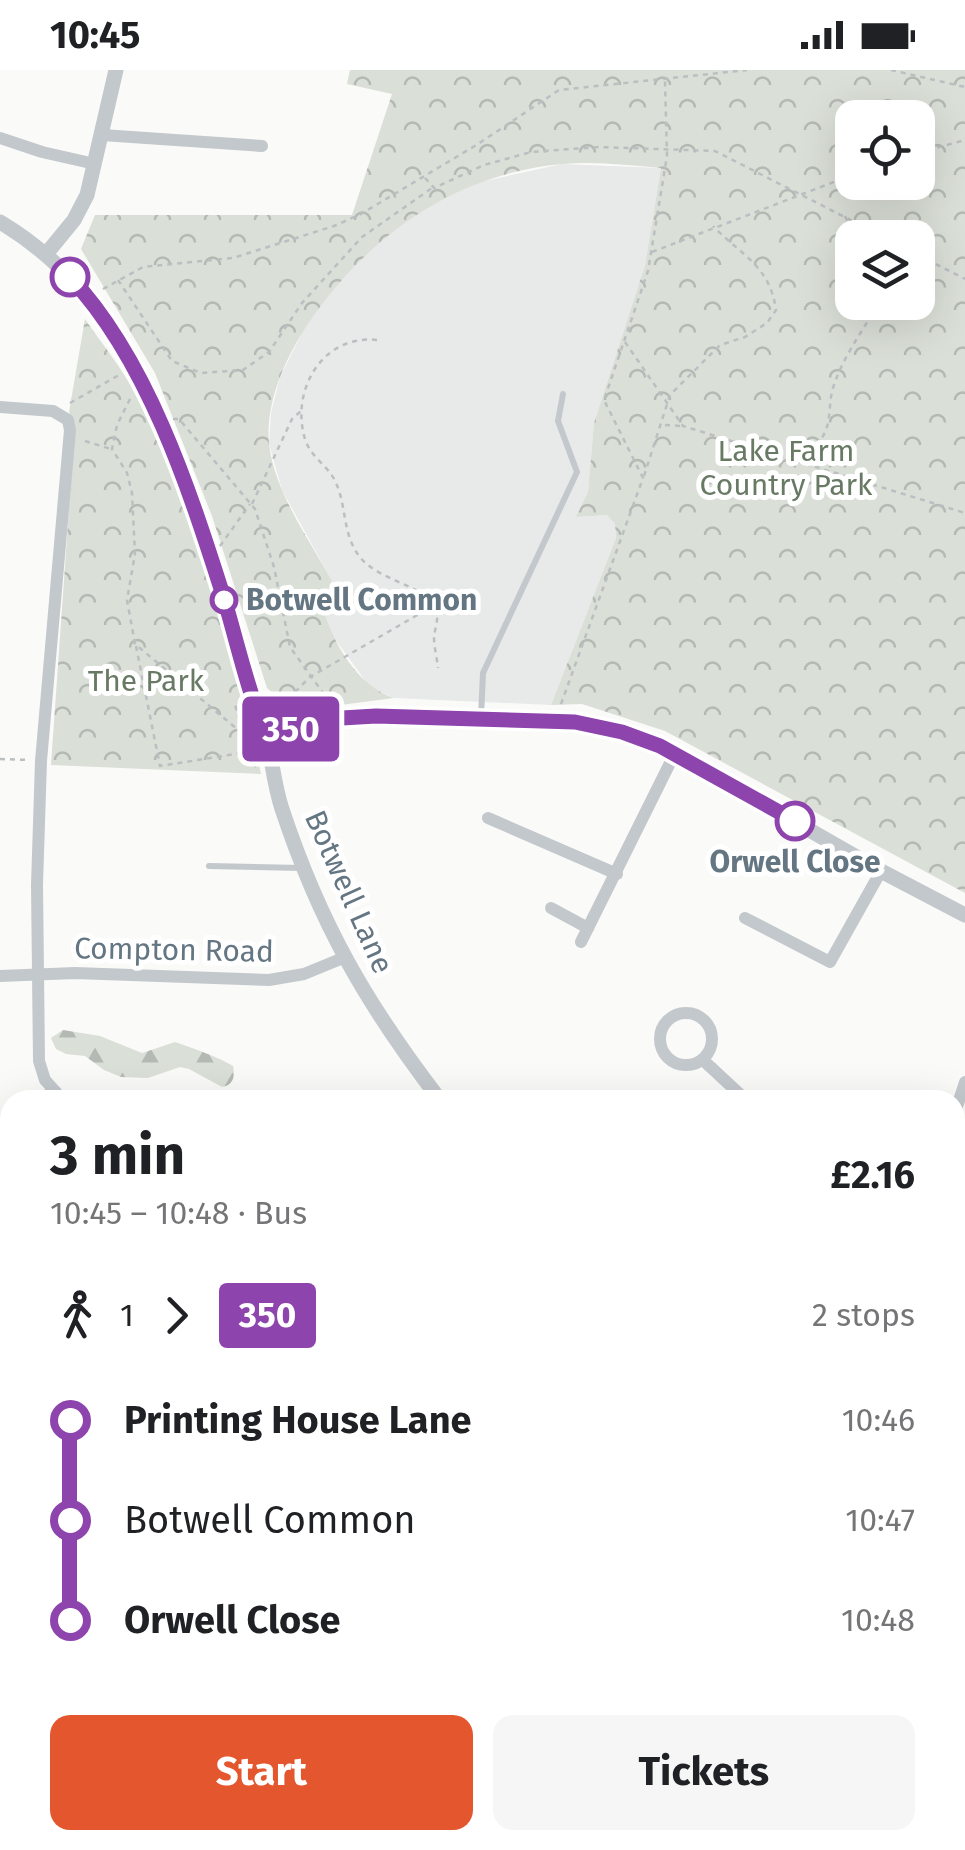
<!DOCTYPE html>
<meta charset="utf-8">
<style>
:root{--surface:#fff;--page:#f6f6f6;--text:#202124;--muted:#757577;--accent:#e4572e}
body{margin:0;font-family:"Fira Sans",sans-serif;background:var(--page);color:var(--text);height:100vh;display:flex;flex-direction:column;font-size:38px;white-space:nowrap}
*{box-sizing:border-box;margin:0}
p{font-size:32px;color:var(--muted)}
.icon{flex:none;width:55px;height:55px;fill:none;stroke:currentColor;stroke-width:2;stroke-linecap:round;stroke-linejoin:round}
.map{position:relative;flex:1;overflow:hidden}
.side{position:absolute;left:0px;top:1020px;width:965px;height:760px;display:flex;flex-direction:column;background:var(--surface);border-radius:30px 30px 0 0;box-shadow:0 10px 40px #0002}
.side>*{flex:none}
.badge{padding:0 20px;border-radius:8px;font-size:35px;line-height:65px}
.tools{position:absolute;left:835px;top:30px;display:grid;gap:20px}
.tools a{display:grid;place-items:center;width:100px;height:100px;border-radius:20px;background:var(--surface);box-shadow:0 10px 40px #0002;font-size:50px}
.map>.badge{position:absolute;translate:-50% -50%;box-shadow:0 0 0 5px #fff}
.legs{display:flex;align-items:center;gap:15px;height:110px;padding:0 50px;font-size:32px}
.legs p{margin-inline-start:auto}
.summary{display:flex;align-items:center;justify-content:space-between;height:170px;padding:0 50px}
h1{font-size:55px;font-weight:700;line-height:75px}
.primary-button{display:flex;gap:20px;margin-top:auto;padding:20px 50px}
.primary-button a{flex:1;height:115px;border-radius:20px;background:var(--accent);color:#fff;font-size:40px;font-weight:700;line-height:115px;text-align:center}
.primary-button a+a{background:var(--page);color:var(--text)}
ul{padding:0 50px;list-style:none}
li{display:flex;align-items:center;gap:35px;height:100px;font-size:38px}
li i{display:grid;place-items:center;width:15px;height:100%;margin:0 12px;background:currentColor}
li i::after{content:'';width:25px;height:25px;margin:-12px;border:8px solid;border-radius:50%;background:var(--surface)}
li p{margin-inline-start:auto}
li:first-child i{background:linear-gradient(#0000 50%,currentColor 0)}
li:last-child i{background:linear-gradient(currentColor 50%,#0000 0)}
.status{display:flex;justify-content:space-between;align-items:center;height:70px;padding:0 50px;background:var(--surface);direction:ltr}
.status svg{height:28px;fill:currentColor}
.map>svg:first-child{display:block}
.built{fill:#e8e9e9}
.forest{fill:url(#forest-firs)}
.park{fill:url(#park-crowns);fill-rule:evenodd}
.lines{fill:none;stroke-linecap:round;stroke-linejoin:round}
.path{stroke:#bbbfc2;stroke-width:2.5;stroke-dasharray:5 5;stroke-linecap:butt}
.service{stroke:#c3c8cc;stroke-width:6}
.minor{stroke:#c3c8cc;stroke-width:12}
.tertiary{stroke:#c3c8cc;stroke-width:15}
.line-1-casing{stroke:#fff;stroke-width:22}
.line-1{stroke:#8e44ad;stroke-width:15}
.stop-1-dot{fill:#fff;stroke:#8e44ad;stroke-width:5}
.labels{text-anchor:middle;dominant-baseline:central;stroke-width:10;stroke-linejoin:round;paint-order:stroke}
.park-label{font-size:30px;fill:#687a64;stroke:#fff}
.stop-label{font-size:30px;font-weight:bold;fill:#657683;stroke:#fff;text-anchor:start}
.street-label{font-size:30px;fill:#657683;stroke:#fff}
</style>
<div class="status"><b>10:45</b><svg viewBox="0 0 49 12"><path d="M0 12V9h3v3zM5 12V6h3v6zM10 12V3h3v9zM15 12V0h3v12zM26 1h20v11H26zM47 4h2v5h-2z"/></svg></div>
<div class="map">
<svg width="965" height="1780" viewBox="0 0 965 1780">
<defs>
<pattern id="forest-firs" width="22" height="20" patternUnits="userSpaceOnUse" patternTransform="scale(2.5)"><rect width="22" height="20" fill="#dadfd7"/><path d="M5 1l3.5 6h-7zM16 11l3.5 6h-7z" fill="#b4b9b4"/></pattern>
<pattern id="park-crowns" width="20" height="18" patternUnits="userSpaceOnUse" patternTransform="scale(2.5)"><rect width="20" height="18" fill="#dadfd7"/><path d="M2 6a3 3 0 1 1 6 0M12 15a3 3 0 1 1 6 0" fill="none" stroke="#b4b9b4"/></pattern>
</defs>
<rect width="100%" height="100%" fill="#fafaf8"/>
<path class="built" d="M562,94L661,98L645,195L594,353L588,422L577,447L607,445L615,454L616,468L551,635L394,628L369,616L330,562L322,536L332,511L282,420L269,374L271,343L280,307L302,263L334,215L381,169L433,133L480,112Z"/>
<path class="forest" d="M63,960L100,966L142,983L175,972C190,977 221,988 233,996C235,1006 234,1015 222,1017L189,999L180,997L148,1008L121,1007L104,1000L85,986L66,984L56,979L51,968Z"/>
<g class="park">
<path d="M350,0H965V823L665,661L582,634L551,635L616,468L615,454L607,445L576,447L588,422L594,353L645,195L661,98C628,95 595,91 562,94C455,104 367,166 308,254C286,287 265,332 269,374C275,423 309,469 332,511L322,536C333,572 356,615 394,628L294,641L267,618L212,446L155,303L81,179L95,145H352L392,24L347,14ZM852,48H918V112H852ZM852,168H918V232H852Z"/>
<path d="M85,249C102,274 123,299 136,326C192,438 237,582 261,704L51,695L75,353L69,342Z"/>
<path d="M0,1680L10,1682V1770H662L699,1780H0Z"/>
</g>
<g class="lines">
<g class="path">
<path d="M891,0L965,17"/>
<path d="M918,83L965,70"/>
<path d="M425,108L434,118L484,95L531,82L599,77L715,81L886,168"/>
<path d="M845,146L854,168"/>
<path d="M652,182L852,105"/>
<path d="M918,185L965,209"/>
<path d="M118,210L172,291L201,303L243,300L269,282L302,233L362,167L432,118"/>
<path d="M103,219L143,197L233,188L334,156L361,144L478,74L559,20L747,0"/>
<path d="M377,270C323,264 290,320 305,369C311,388 329,396 336,413C347,437 342,463 359,486C378,511 422,514 435,537C440,547 435,557 434,567C434,577 437,588 438,598"/>
<path d="M625,272L683,356L965,443"/>
<path d="M130,329L117,355L112,379L127,403L132,423L135,484L127,530L135,574L237,659L241,658L235,634L238,633"/>
<path d="M70,333L119,305"/>
<path d="M173,349H179L255,439L274,497L290,577L331,634"/>
<path d="M665,355L682,356"/>
<path d="M85,371L111,379"/>
<path d="M804,391C809,380 818,375 823,366C832,351 828,333 833,318C842,289 860,265 875,239L876,232"/>
<path d="M644,406L670,325L720,275L745,267L767,253L776,240C770,196 742,186 713,156"/>
<path d="M252,434L292,349L301,341"/>
<path d="M220,476L250,434"/>
<path d="M136,576L160,696L248,682L251,697L256,696"/>
<path d="M561,634L643,408L604,330L648,201L667,86L665,11"/>
<path d="M281,636L310,607L433,536"/>
<path d="M241,659L247,681"/>
<path d="M288,688L312,670"/>
<path d="M0,689L29,690"/>
<path d="M955,1655L965,1667"/>
<path d="M0,1743L10,1748"/>
<path d="M52,1770L72,1780"/>
<path d="M182,1770L186,1780"/>
<path d="M376,1770L382,1780"/>
<path d="M678,1770L714,1780"/>
<path d="M802,1770V1780"/>
<path d="M671,1780L677,1771"/>
</g>
<g class="service">
<path d="M481,647L483,603L577,402L558,351L563,324"/>
<path d="M209,796L303,798"/>
<path d="M37,1030L50,1019"/>
</g>
<g class="minor">
<path d="M102,65L262,76"/>
<path d="M0,68L42,82L95,94"/>
<path d="M0,337L53,341L68,350L70,360L41,691L37,815L39,991L45,1010L63,1030"/>
<path d="M488,748L617,804"/>
<path d="M551,838L588,858"/>
<path d="M745,848L830,892L881,801"/>
<path d="M581,872L675,683"/>
<path d="M0,906L75,903L269,910L304,904L343,888"/>
<circle cx="686" cy="969" r="26"/>
<path d="M703,990L746,1030"/>
<path d="M955,1043L965,1012"/>
<path d="M955,1147L965,1150"/>
<path d="M0,1322H10"/>
<path d="M955,1421L965,1420"/>
<path d="M0,1487L10,1484"/>
</g>
<g class="tertiary">
<path d="M0,152C112,219 151,325 193,441C216,503 234,566 253,629C256,641 262,653 266,665C272,689 274,715 282,739C320,854 367,935 440,1030"/>
<path d="M47,183L74,150L87,125L116,0"/>
<path d="M266,665L343,648L376,646L558,650L623,663L675,683L881,801L965,845"/>
<path d="M955,1586L965,1567"/>
<path d="M0,1675L10,1677"/>
<path d="M955,1686C965,1710 965,1733 955,1757"/>
<path d="M841,1770L853,1780"/>
<path d="M934,1780L945,1770"/>
</g>
</g>
<g class="lines">
<defs>
<path id="line-1" d="M70,207C147,289 189,418 223,525C237,571 247,619 266,665L342,648L376,646L575,652L622,662L660,676L795,751"/>
</defs>
<use href="#line-1" class="line-1-casing"/>
<use href="#line-1" class="line-1"/>
</g>
<g class="stop-1-dot">
<circle cx="70" cy="207" r="18"/>
<circle cx="224" cy="530" r="12"/>
<circle cx="795" cy="751" r="18"/>
</g>
<g class="labels">
<g class="park-label">
<text x="786" y="381">Lake Farm<tspan x="786" dy="34">Country Park</tspan></text>
<text x="146" y="611">The Park</text>
</g>
<g class="stop-label">
<text x="246" y="530">Botwell Common</text>
<text x="795" y="792" text-anchor="middle">Orwell Close</text>
</g>
<g class="street-label">
<text transform="translate(349 822) rotate(66)">Botwell Lane</text>
<text transform="translate(174 880) rotate(1)">Compton Road</text>
</g>
</g>
</svg>
<div class="tools">
<a><svg class="icon" aria-label="locate" viewBox="0 0 24 24"><circle cx="12" cy="12" r="6"/><path d="M12 2v4M12 18v4M2 12h4M18 12h4"/></svg></a>
<a><svg class="icon" aria-label="layers" viewBox="0 0 24 24"><path d="M12 4l9 5-9 5-9-5zM3 14l9 5 9-5"/></svg></a>
</div>
<b class="badge" style="left:291px;top:659px;background:#8e44ad;color:#fff">350</b>
<section class="side">
<div class="summary"><div><h1>3 min</h1><p>10:45 – 10:48 · Bus</p></div><b>£2.16</b></div>
<div class="legs"><svg class="icon" aria-label="walk" viewBox="0 0 24 24"><circle cx="13" cy="4" r="2"/><path d="M13 8l-2 6 4 7M11 14l-3 7M7 12l3-4h3l4 4"/></svg>1<svg class="icon" aria-label="forward" viewBox="0 0 24 24"><path d="M9 5l7 7-7 7"/></svg><b class="badge" style="background:#8e44ad;color:#fff">350</b><p>2 stops</p></div>
<ul>
<li><i style="color:#8e44ad"></i><b>Printing House Lane</b><p>10:46</p></li>
<li><i style="color:#8e44ad"></i><span>Botwell Common</span><p>10:47</p></li>
<li><i style="color:#8e44ad"></i><b>Orwell Close</b><p>10:48</p></li>
</ul>
<div class="primary-button"><a>Start</a><a>Tickets</a></div>
</section>
</div>
